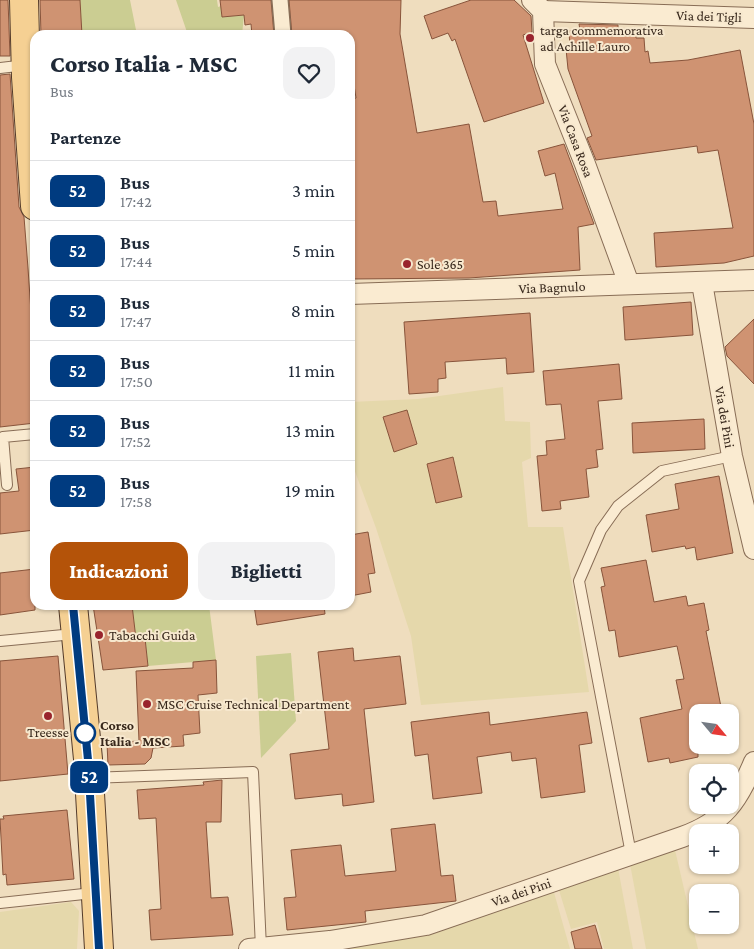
<!DOCTYPE html>
<html lang="it">
<meta charset="utf-8">
<style>
:root{--surface:#fff;--page:#f2f2f3;--text:#1f2937;--muted:#747a83;--line:#e0e1e3;--accent:#b45309}
body{margin:0;font-family:"Crimson Pro",serif;background:var(--page);color:var(--text);height:100vh;display:flex;flex-direction:column;font-size:19px;white-space:nowrap}
*{box-sizing:border-box;margin:0}
p{font-size:16px;color:var(--muted)}
.icon{flex:none;width:28px;height:28px;fill:none;stroke:currentColor;stroke-width:2;stroke-linecap:round;stroke-linejoin:round}
.map{position:relative;flex:1;overflow:hidden}
.sheet{position:absolute;left:30px;top:30px;width:325px;height:580px;display:flex;flex-direction:column;background:var(--surface);border-radius:15px;box-shadow:0 1px 4px #0004}
.sheet>*{flex:none}
.badge{padding:0 10px;border-radius:8px;font-size:18px;line-height:32px}
.needle{width:32px;rotate:119deg}
.tools{position:absolute;left:689px;top:704px;display:grid;gap:10px}
.tools a{display:grid;place-items:center;width:50px;height:50px;border-radius:10px;background:var(--surface);box-shadow:0 1px 4px #0004;font-size:25px}
.map>.badge{position:absolute;translate:-50% -50%;box-shadow:0 0 0 2px #fff}
h2{padding:0 20px;font-size:19px;line-height:45px}
.round{display:grid;place-items:center;flex:none;width:52px;height:52px;border-radius:15px;background:var(--page)}
.overview{display:flex;align-items:center;justify-content:space-between;height:85px;padding:0 20px}
h1{font-size:24px;font-weight:800;line-height:38px}
.primary-button{display:flex;gap:10px;margin-top:auto;padding:10px 20px}
.primary-button a{flex:1;height:58px;border-radius:15px;background:var(--accent);color:#fff;font-size:20px;font-weight:800;line-height:58px;text-align:center}
.primary-button a+a{background:var(--page);color:var(--text)}
ul{padding:0;list-style:none}
li{display:flex;align-items:center;gap:15px;height:60px;padding:0 20px;border-top:1px solid var(--line)}
li div{flex:1}
li b{display:block;font-size:19px}
li em{font-style:normal}
li .badge{min-width:55px;font-weight:700;text-align:center}
.map>svg:first-child{display:block}
.farmland{fill:#e5d8ab}
.green{fill:#cbcd92}
.building{fill:#cf9372;stroke:#88543b}
.lines{fill:none;stroke-linecap:round;stroke-linejoin:round}
.service-casing{stroke:#886d56;stroke-width:12}
.pedestrian-casing{stroke:#886d56;stroke-width:18}
.minor-casing{stroke:#886d56;stroke-width:22}
.primary-casing{stroke:#553c2b;stroke-width:30}
.service{stroke:#faebd1;stroke-width:10}
.pedestrian{stroke:#faebd1;stroke-width:15}
.minor{stroke:#faebd1;stroke-width:20}
.primary{stroke:#f5d093;stroke-width:28}
.line-casing{stroke:#fff;stroke-width:11}
.line{stroke:#003b80;stroke-width:8}
.poi-dot{fill:#99242d;stroke:#f7e8ce;stroke-width:2}
.stop-dot{fill:#fff;stroke:#003b80;stroke-width:2.5}
.labels{text-anchor:middle;dominant-baseline:central;stroke-width:4;stroke-linejoin:round;paint-order:stroke}
.street-label{font-size:14px;fill:#37271b;stroke:#f7e8ce}
.poi-label{font-size:14px;fill:#37271b;stroke:#f7e8ce;text-anchor:start}
.stop-label{font-size:14px;font-weight:bold;fill:#37271b;stroke:#f7e8ce;text-anchor:start}
</style>
<div class="map">
<svg width="754" height="949" viewBox="0 0 754 949">
<rect width="100%" height="100%" fill="#efddbe"/>
<g class="farmland">
<path d="M503,387L505,421L530,422L531,458L522,462L528,527H563L589,692L421,705L411,636L376,528L350,458V402L418,399Z"/>
<path d="M675,850L698,949H646L630,864Z"/>
<path d="M618,868L633,949H604L597,922L571,929L558,887Z"/>
<path d="M553,889L570,949H334Z"/>
<path d="M71,902L79,911L77,949H0V912Z"/>
</g>
<g class="green">
<path d="M80,0H130L137,35H82Z"/>
<path d="M176,0H217L218,7L221,6L222,17L244,15L242,35H188Z"/>
<path d="M132,605H209L216,660L148,666L145,638L136,639Z"/>
<path d="M291,653L296,721L261,758L256,656Z"/>
</g>
<g class="building">
<path d="M0,0H8L10,56H0Z"/>
<path d="M40,0H80L82,35H41Z"/>
<path d="M220,0H271L274,35H252L251,24L245,25L244,15L222,17Z"/>
<path d="M289,0H401L400,34L417,133L469,124L483,202L496,201L498,216L563,209L555,173L545,176L538,151L564,144L594,224L578,227L580,270L469,278L350,279V100L356,98L350,59V34L292,35Z"/>
<path d="M471,0H514L531,16L532,32L523,35L544,103L484,122L455,39L452,41L448,33L432,39L424,16Z"/>
<path d="M579,24L618,25V30L635,28L636,38H644L645,52L648,51L650,63L688,60L740,50L754,124V256L724,263L656,267L654,233L733,228L718,150L698,153L697,146L596,160L587,138L592,136L568,69L566,49L570,48L569,31L580,30Z"/>
<path d="M10,74L19,207L24,217L28,268L35,371V423L0,427V75Z"/>
<path d="M691,302L693,335L625,340L623,307Z"/>
<path d="M530,313L534,372L507,374L506,358L445,362L446,378L438,379V392L409,394L404,322Z"/>
<path d="M754,319V384L727,356L725,347Z"/>
<path d="M619,364L622,399L598,401L603,449L596,450L598,467L586,469L589,497L560,501L561,509L542,511L537,456L547,455L546,441L565,439L561,404L546,405L543,371Z"/>
<path d="M407,410L417,444L394,452L383,417Z"/>
<path d="M704,419L705,449L633,453L632,423Z"/>
<path d="M453,457L462,497L436,503L427,464Z"/>
<path d="M35,467V530L0,534V493L19,491L16,469Z"/>
<path d="M719,476L733,553L697,560L695,547L686,549L685,546L652,552L646,515L679,509L675,484Z"/>
<path d="M368,532L375,573L368,574L371,592L350,596V535Z"/>
<path d="M646,560L654,602L686,596L688,606L704,603L709,630L706,631L722,712H698V757L670,763L669,758L648,762L640,718L682,709L676,680L684,679L677,646L619,657L615,630L609,631L601,587L605,586L601,568Z"/>
<path d="M35,569V610L0,615V573Z"/>
<path d="M93,605H132L136,639L145,638L148,666L103,670Z"/>
<path d="M254,605H324L325,614L257,625Z"/>
<path d="M353,648L354,661L400,656L406,704L364,709L374,802L343,806L342,794L295,799L290,754L329,749L318,652Z"/>
<path d="M58,656L68,774L0,781V661Z"/>
<path d="M216,660L217,693L198,695L200,733L183,735L184,746L153,748L151,758L145,764L108,765L107,743L139,741L136,671L193,668V662Z"/>
<path d="M489,712L490,725L587,712L592,743L579,745L585,792L541,798L536,758L512,761L511,752L477,757L482,793L433,799L428,754L415,756L411,722Z"/>
<path d="M222,780L221,822H206L211,898L228,897L233,935L151,940L149,910L161,909L156,818L139,819L137,790L204,785L203,782Z"/>
<path d="M67,810L74,879L7,885L6,874L3,875L0,819H4L3,816Z"/>
<path d="M435,824L441,876L453,875L456,901L365,911L366,922L287,930L284,898L296,897L291,850L341,845L345,876L396,871L391,829Z"/>
<path d="M595,925L602,949H575L571,932Z"/>
</g>
<g class="lines">
<defs>
<g id="service">
<path d="M0,68L26,65"/>
<path d="M7,485L3,437L35,434"/>
<path d="M0,641L74,634"/>
<path d="M90,778L253,772L261,948"/>
<path d="M631,854L579,581L601,530L618,506L662,471L732,456"/>
<path d="M0,903L93,893"/>
</g>
<path id="pedestrian" d="M280,0L283,35"/>
<g id="minor">
<path d="M532,0L543,11L545,64L585,164L629,284"/>
<path d="M543,11L754,18"/>
<path d="M702,283L732,456L754,549"/>
<path d="M350,294L754,280"/>
<path d="M249,949L330,941L426,925L682,837C724,822 738,801 754,762"/>
</g>
<g id="primary">
<path d="M24,0L26,77L35,206"/>
<path d="M73,605L88,759L99,949"/>
</g>
</defs>
<use href="#service" class="service-casing"/>
<use href="#pedestrian" class="pedestrian-casing"/>
<use href="#minor" class="minor-casing"/>
<use href="#primary" class="primary-casing"/>
<use href="#service" class="service"/>
<use href="#pedestrian" class="pedestrian"/>
<use href="#minor" class="minor"/>
<use href="#primary" class="primary"/>
</g>
<g class="lines">
<defs>
<path id="line" d="M73,605L88,760L99,949"/>
</defs>
<use href="#line" class="line-casing"/>
<use href="#line" class="line"/>
</g>
<g class="poi-dot">
<circle cx="530" cy="38" r="5"/>
<circle cx="407" cy="264" r="5"/>
<circle cx="99" cy="635" r="5"/>
<circle cx="147" cy="704" r="5"/>
<circle cx="48" cy="716" r="5"/>
</g>
<circle class="stop-dot" cx="85" cy="733" r="10"/>
<g class="labels">
<g class="street-label">
<text transform="translate(709 16) rotate(2)">Via dei Tigli</text>
<text transform="translate(576 141) rotate(69)">Via Casa Rosa</text>
<text transform="translate(552 287) rotate(-2)">Via Bagnulo</text>
<text transform="translate(725 417) rotate(80)">Via dei Pini</text>
<text transform="translate(521 892) rotate(-19)">Via dei Pini</text>
</g>
<g class="poi-label">
<text x="540" y="30">targa commemorativa<tspan x="540" dy="16">ad Achille Lauro</tspan></text>
<text x="417" y="264">Sole 365</text>
<text x="109" y="635">Tabacchi Guida</text>
<text x="157" y="704">MSC Cruise Technical Department</text>
<text x="48" y="732" text-anchor="middle">Treesse</text>
</g>
<g class="stop-label">
<text x="100" y="725">Corso<tspan x="100" dy="16">Italia - MSC</tspan></text>
</g>
</g>
</svg>
<div class="tools">
<a><svg class="needle" viewBox="-14 -14 28 28"><path d="M0-13l5 13h-10z" fill="#e53935"/><path d="M0 13l5-13h-10z" fill="#747a83"/></svg></a>
<a><svg class="icon" aria-label="locate" viewBox="0 0 24 24"><circle cx="12" cy="12" r="6"/><path d="M12 2v4M12 18v4M2 12h4M18 12h4"/></svg></a>
<a>+</a>
<a>−</a>
</div>
<b class="badge" style="left:89px;top:777px;background:#003b80;color:#fff">52</b>
<section class="sheet">
<div class="overview"><div><h1>Corso Italia - MSC</h1><p>Bus</p></div><a class="round"><svg class="icon" aria-label="heart" viewBox="0 0 24 24"><path d="M12 20l-8-8c-3-5 5-10 8-4 3-6 11-1 8 4z"/></svg></a></div>
<h2>Partenze</h2>
<ul>
<li><span class="badge" style="background:#003b80;color:#fff">52</span><div><b>Bus</b><p>17:42</p></div><em>3 min</em></li>
<li><span class="badge" style="background:#003b80;color:#fff">52</span><div><b>Bus</b><p>17:44</p></div><em>5 min</em></li>
<li><span class="badge" style="background:#003b80;color:#fff">52</span><div><b>Bus</b><p>17:47</p></div><em>8 min</em></li>
<li><span class="badge" style="background:#003b80;color:#fff">52</span><div><b>Bus</b><p>17:50</p></div><em>11 min</em></li>
<li><span class="badge" style="background:#003b80;color:#fff">52</span><div><b>Bus</b><p>17:52</p></div><em>13 min</em></li>
<li><span class="badge" style="background:#003b80;color:#fff">52</span><div><b>Bus</b><p>17:58</p></div><em>19 min</em></li>
</ul>
<div class="primary-button"><a>Indicazioni</a><a>Biglietti</a></div>
</section>
</div>
